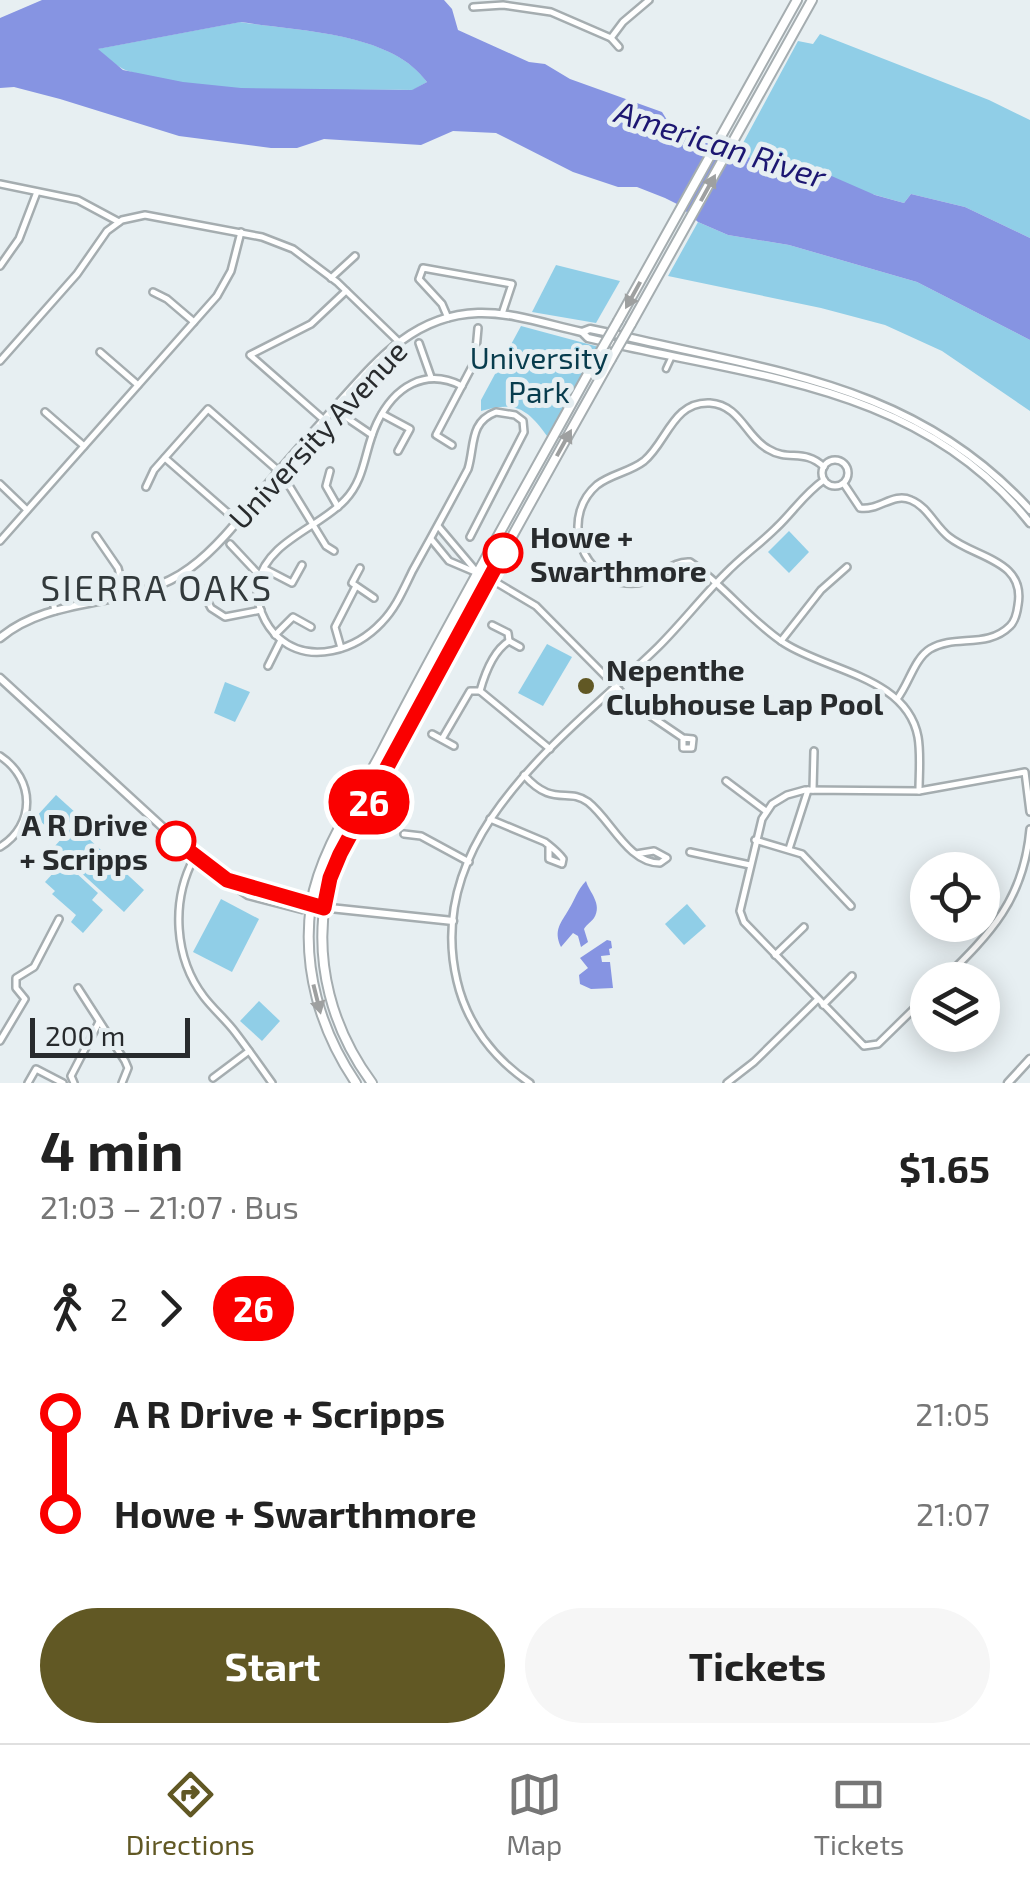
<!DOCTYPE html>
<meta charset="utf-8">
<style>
:root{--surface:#fff;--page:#f6f6f6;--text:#222;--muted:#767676;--line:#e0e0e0;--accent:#615824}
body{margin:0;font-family:"Exo 2",sans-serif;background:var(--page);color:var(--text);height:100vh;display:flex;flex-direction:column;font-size:38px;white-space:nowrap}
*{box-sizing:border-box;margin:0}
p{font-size:32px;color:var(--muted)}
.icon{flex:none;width:55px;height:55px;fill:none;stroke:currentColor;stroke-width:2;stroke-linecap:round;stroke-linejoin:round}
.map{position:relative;height:1083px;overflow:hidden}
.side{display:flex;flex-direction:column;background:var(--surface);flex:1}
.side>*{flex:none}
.badge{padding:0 20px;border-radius:32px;font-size:35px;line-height:65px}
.buttons{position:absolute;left:910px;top:852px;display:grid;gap:20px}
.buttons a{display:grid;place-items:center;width:90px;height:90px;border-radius:50%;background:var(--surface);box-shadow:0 5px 25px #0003;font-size:50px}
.scale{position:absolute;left:30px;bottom:25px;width:160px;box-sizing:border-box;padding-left:10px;border:5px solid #282b2d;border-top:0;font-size:28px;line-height:35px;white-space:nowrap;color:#282b2d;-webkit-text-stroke:8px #e7eff2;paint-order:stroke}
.map>.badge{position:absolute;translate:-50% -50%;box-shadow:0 0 0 5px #fff}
.legs{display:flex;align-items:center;gap:15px;height:110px;padding:0 40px;font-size:32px}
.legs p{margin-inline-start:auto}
.headline{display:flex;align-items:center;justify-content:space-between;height:170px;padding:0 40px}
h1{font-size:55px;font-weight:700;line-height:75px}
.primary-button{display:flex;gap:20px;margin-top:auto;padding:20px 40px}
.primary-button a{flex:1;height:115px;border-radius:60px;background:var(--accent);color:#fff;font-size:40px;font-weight:700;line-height:115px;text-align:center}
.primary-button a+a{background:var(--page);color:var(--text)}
ul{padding:0 40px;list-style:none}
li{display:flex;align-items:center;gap:35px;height:100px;font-size:38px}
li i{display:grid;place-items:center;width:15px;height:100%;margin:0 12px;background:currentColor}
li i::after{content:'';width:25px;height:25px;margin:-12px;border:8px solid;border-radius:50%;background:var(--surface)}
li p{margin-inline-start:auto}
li:first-child i{background:linear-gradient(#0000 50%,currentColor 0)}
li:last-child i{background:linear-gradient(currentColor 50%,#0000 0)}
.menu{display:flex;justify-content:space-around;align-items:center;height:140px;border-top:2px solid var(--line);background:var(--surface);font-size:28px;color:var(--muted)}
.menu a{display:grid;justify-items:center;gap:5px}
.menu .active{color:var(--accent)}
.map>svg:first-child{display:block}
.green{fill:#90cee7}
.water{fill:#8694e2;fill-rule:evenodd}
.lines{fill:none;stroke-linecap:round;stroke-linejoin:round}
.pedestrian-casing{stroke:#a5adb0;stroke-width:9}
.minor-casing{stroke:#a5adb0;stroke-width:10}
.tertiary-casing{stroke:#a5adb0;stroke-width:11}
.primary-casing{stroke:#a5adb0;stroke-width:12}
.pedestrian{stroke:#fff;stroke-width:4}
.minor{stroke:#fff;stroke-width:5}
.tertiary{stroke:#fff;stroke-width:6}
.primary{stroke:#fff;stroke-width:8}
.primary-bridge-casing{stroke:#a5adb0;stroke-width:12;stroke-linecap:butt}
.primary-bridge{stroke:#fff;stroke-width:8}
.oneway{fill:#9ea0a0}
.line-1-casing{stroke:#fff;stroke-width:22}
.line-1{stroke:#fa0000;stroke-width:15}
.stop-1-dot{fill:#fff;stroke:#fa0000;stroke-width:5}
.poi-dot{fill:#615824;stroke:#e7eff2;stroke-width:4}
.labels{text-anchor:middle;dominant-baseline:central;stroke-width:10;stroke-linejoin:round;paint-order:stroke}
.park-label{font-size:30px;fill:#083c4d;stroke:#e7eff2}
.street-label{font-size:30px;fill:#282b2d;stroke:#e7eff2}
.stop-label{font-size:30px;font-weight:bold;fill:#282b2d;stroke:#e7eff2;text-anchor:start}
.poi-label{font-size:30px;font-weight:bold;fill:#282b2d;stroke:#e7eff2;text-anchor:start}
.water-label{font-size:32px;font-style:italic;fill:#1d1772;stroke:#e7eff2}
.quarter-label{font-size:35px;letter-spacing:2.5px;fill:#32393b;stroke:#e7eff2}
</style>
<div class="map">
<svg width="1030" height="1083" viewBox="0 0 1030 1083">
<rect width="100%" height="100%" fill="#e7eff2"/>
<g class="green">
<path d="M240,22C297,31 392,32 427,82L413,90C323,88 212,98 128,71C116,67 106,56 97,49Z"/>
<path d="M820,34L989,100L1030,120V238L965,207L911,194L904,203L736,156L798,41L813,44Z"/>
<path d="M698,222L728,235L789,245L917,282L1030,340V411L942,351L885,325L821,308L668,276Z"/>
<path d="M556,265L620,281L596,323L532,312Z"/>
<path d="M521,326L599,347L547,436C527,408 515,401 481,411V400Z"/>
<path d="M789,531L809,552L789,573L768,552Z"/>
<path d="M547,644L572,657L543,706L518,693Z"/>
<path d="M225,682L250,692L235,722L214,713Z"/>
<path d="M56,795L77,814L56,836L36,817Z"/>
<path d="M74,825L144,890L124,912L77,869L75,872L98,893L92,900L103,910L83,933L71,922L76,915L52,894L55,891L45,882L66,859L54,847Z"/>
<path d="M221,899L259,919L232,972L193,952Z"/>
<path d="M687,904L706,926L684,945L665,924Z"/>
<path d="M259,1001L280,1021L262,1041L240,1021Z"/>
</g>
<g class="water">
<path d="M42,0H444L452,9L458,30L529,62L545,64L570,79L662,112L667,120L736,156L804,164L875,195L904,203L911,194L965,207L1030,238V340L917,282L789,245L728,235L698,222L679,205L665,198L637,187H618L573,172L496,133L453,131L421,145L324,139L297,148H271L179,136L60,99L14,87L0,88V18ZM241,22C297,31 392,32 427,82L412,90L241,88L183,82L123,70L98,49Z"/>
<path d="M586,881C589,892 603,904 594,918C591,922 587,924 584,929L588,942L581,947L578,936L573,933L561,947C553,930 561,923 569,909C575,900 577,890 586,881Z"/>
<path d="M607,940L611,941L612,948L609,949L610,955L601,956L602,962H610L613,988L591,989L580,984L579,975L588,968L580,958Z"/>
</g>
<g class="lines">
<defs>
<path id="pedestrian" d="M666,369L672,356"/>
<g id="minor">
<path d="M473,7L503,5L551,12L611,38L623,22L649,0"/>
<path d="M611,38L619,47"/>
<path d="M0,184L78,200L119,222"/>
<path d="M0,266L19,239L37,192"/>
<path d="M331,278L355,256"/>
<path d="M153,292L167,299L194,322"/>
<path d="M448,318L442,304L419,279L423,268L512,284L502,314"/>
<path d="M419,343L431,377"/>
<path d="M100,352L138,385"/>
<path d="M0,361L77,274L107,231L122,220L145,215L262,237L293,249L337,282L398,341"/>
<path d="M462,386C425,367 394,387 377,423C364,450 366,478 345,500C319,528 267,541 258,583C254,602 265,626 279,638C310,665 356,650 382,622C396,608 404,588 413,570C432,536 450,503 468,469C475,446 469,422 496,412L515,415L523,421L524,432L470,537"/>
<path d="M45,412L84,446"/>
<path d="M382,414L410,429L398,451"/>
<path d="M344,416L372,435"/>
<path d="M324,420L250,355L311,324L346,291"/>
<path d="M452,445L436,435L475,361L478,328"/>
<path d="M165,458L237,521"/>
<circle cx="835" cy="473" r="13"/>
<path d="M824,467C804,448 789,462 768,449C746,437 740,405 710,403C673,401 667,442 644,461C630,472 611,474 597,485C563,514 577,571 620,582C656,590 666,560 690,562C724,585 749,620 784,643C827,671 907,677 918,737C921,754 919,774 919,791"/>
<path d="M330,471L326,486L338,507"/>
<path d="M0,484L27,510"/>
<path d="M844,484L860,508C879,511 893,492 911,500C928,507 935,526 949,537C975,558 1026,560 1018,605C1017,613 1015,621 1010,626C987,649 955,634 930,649C914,659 909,684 897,699"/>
<path d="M146,487L154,470L208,409L282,474L326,546L334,551"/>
<path d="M438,526L476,571"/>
<path d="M96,536L118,568L125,596"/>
<path d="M431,539L449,561L489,578L536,606L633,704L683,738L693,739L692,748H683V738"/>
<path d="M0,541L217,296L231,271L241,232"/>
<path d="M230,544L260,576"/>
<path d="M360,568L352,583L374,598"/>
<path d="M265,569L292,583L302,565"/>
<path d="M50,587L55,611"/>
<path d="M201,588L211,608L225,617L261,610"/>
<path d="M492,625L508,633L509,641"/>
<path d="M275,635L293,617L311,627"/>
<path d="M781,641L821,590L847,567"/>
<path d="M520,647L509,641C493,651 485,673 480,691L550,749"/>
<path d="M341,648L335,627L355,588"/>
<path d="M268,666L281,640"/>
<path d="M432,734L454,746"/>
<path d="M442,739L470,691H480"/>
<path d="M0,756C35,779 36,825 0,847"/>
<path d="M524,775C553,808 568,787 588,802C611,820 628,863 660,863L667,858L654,851L636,854"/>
<path d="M726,781L766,811"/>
<path d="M813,790L814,751"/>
<path d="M490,819L545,842C551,847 558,852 563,859L562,864L549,859V846"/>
<path d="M404,834L421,836L469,862"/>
<path d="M755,840L802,854L851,906"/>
<path d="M789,849L808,790"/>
<path d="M690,852L750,865"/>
<path d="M194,858C171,901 174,958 204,997C214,1010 226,1020 235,1032C248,1049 260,1066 272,1083"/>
<path d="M775,955L804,927"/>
<path d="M943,980C991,933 1024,899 1030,829"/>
<path d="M78,988L125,1061L128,1068L122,1083"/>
<path d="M928,995L878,1044L864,1046L744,922L740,911L762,819L772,804L787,795L805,790L919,791L1025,772L1030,812"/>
<path d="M823,1005L852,976"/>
<path d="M0,1041L25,999L16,988V978L34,967L59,919"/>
<path d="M213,1078L249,1051"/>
<path d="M28,1083L36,1069L63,1083"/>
<path d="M74,1083L71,1076L99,1022"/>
<path d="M530,1083C494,1059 467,1024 457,981C422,834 568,735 658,647C682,623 702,597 725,574C741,557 760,544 776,528C793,512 804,494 824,480"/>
<path d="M727,1083L754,1062L818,999"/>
</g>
<g id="tertiary">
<path d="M582,332L590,329L619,335C774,372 916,384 1030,510"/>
<path d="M0,638C53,593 134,610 190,568C220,546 244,513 267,485C290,458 314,431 337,405C377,360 414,315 478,313C513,312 549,325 582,332L588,338L614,344C767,378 925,390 1030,523"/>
<path d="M0,678L206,867L248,895L302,909L311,906L453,921"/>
<path d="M227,880L303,900L310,906"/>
<path d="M1008,1083L1030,1059"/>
</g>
<g id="primary">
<path d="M618,321L797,0"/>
<path d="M631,324L812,0"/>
<path d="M356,1083C320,1030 302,968 311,904C320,850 356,800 381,753C450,618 526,487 599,354"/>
<path d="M372,1083C332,1029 314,963 326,896C335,847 378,785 402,739C470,612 540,485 611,359"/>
</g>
</defs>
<use href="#pedestrian" class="pedestrian-casing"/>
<use href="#minor" class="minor-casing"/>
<use href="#tertiary" class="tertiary-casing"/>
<use href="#primary" class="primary-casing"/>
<use href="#pedestrian" class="pedestrian"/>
<use href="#minor" class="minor"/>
<use href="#tertiary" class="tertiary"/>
<use href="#primary" class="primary"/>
<defs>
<g id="primary-bridge">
<path d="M599,354L618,321"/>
<path d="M611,359L631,324"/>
</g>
</defs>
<use href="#primary-bridge" class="primary-bridge-casing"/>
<use href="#primary-bridge" class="primary-bridge"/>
</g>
<defs><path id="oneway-solid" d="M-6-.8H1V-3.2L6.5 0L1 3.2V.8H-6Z" transform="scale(2.5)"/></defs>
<g class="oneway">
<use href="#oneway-solid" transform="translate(708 188) rotate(-61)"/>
<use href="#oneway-solid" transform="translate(633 295) rotate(119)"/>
<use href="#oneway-solid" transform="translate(564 443) rotate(-61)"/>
<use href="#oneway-solid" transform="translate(317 999) rotate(76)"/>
</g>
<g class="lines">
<defs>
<path id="line-1" d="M176,841L227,880L324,908L330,878L340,854L503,553"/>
</defs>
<use href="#line-1" class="line-1-casing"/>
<use href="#line-1" class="line-1"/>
</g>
<g class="stop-1-dot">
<circle cx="503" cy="553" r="18"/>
<circle cx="176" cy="841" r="18"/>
</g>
<circle class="poi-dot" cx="586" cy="686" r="10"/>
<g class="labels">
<g class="park-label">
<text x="539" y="357">University<tspan x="539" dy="34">Park</tspan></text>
</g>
<g class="street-label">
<text transform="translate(317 434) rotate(-47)">University Avenue</text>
</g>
<g class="stop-label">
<text x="530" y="536">Howe +<tspan x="530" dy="34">Swarthmore</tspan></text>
<text x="148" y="824" text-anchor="end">A R Drive<tspan x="148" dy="34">+ Scripps</tspan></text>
</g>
<g class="poi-label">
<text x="606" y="669">Nepenthe<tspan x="606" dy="34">Clubhouse Lap Pool</tspan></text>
</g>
<g class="water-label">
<text transform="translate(721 143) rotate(18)">American River</text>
</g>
<g class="quarter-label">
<text x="157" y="587">SIERRA OAKS</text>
</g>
</g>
</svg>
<div class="buttons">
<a><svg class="icon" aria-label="locate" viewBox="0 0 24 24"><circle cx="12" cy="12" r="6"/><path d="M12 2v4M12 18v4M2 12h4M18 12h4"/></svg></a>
<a><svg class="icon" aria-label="layers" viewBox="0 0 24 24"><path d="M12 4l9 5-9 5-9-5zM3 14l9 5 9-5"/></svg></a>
</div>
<div class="scale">200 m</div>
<b class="badge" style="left:369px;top:802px;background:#fa0000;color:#fff">26</b>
</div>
<section class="side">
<div class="headline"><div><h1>4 min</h1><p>21:03 – 21:07 · Bus</p></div><b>$1.65</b></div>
<div class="legs"><svg class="icon" aria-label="walk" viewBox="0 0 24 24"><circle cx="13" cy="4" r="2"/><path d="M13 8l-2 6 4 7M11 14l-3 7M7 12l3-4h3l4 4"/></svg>2<svg class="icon" aria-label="forward" viewBox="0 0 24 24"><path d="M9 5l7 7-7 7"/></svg><b class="badge" style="background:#fa0000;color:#fff">26</b></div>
<ul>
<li><i style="color:#fa0000"></i><b>A R Drive + Scripps</b><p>21:05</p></li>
<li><i style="color:#fa0000"></i><b>Howe + Swarthmore</b><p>21:07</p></li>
</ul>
<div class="primary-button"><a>Start</a><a>Tickets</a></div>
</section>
<nav class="menu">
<a class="active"><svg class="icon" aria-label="directions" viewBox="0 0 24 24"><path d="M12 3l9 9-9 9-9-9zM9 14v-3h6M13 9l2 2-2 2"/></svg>Directions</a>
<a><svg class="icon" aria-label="map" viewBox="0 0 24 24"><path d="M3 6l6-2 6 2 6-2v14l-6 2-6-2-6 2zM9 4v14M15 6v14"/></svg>Map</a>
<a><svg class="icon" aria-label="tickets" viewBox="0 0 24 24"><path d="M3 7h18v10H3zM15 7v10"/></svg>Tickets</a>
</nav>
